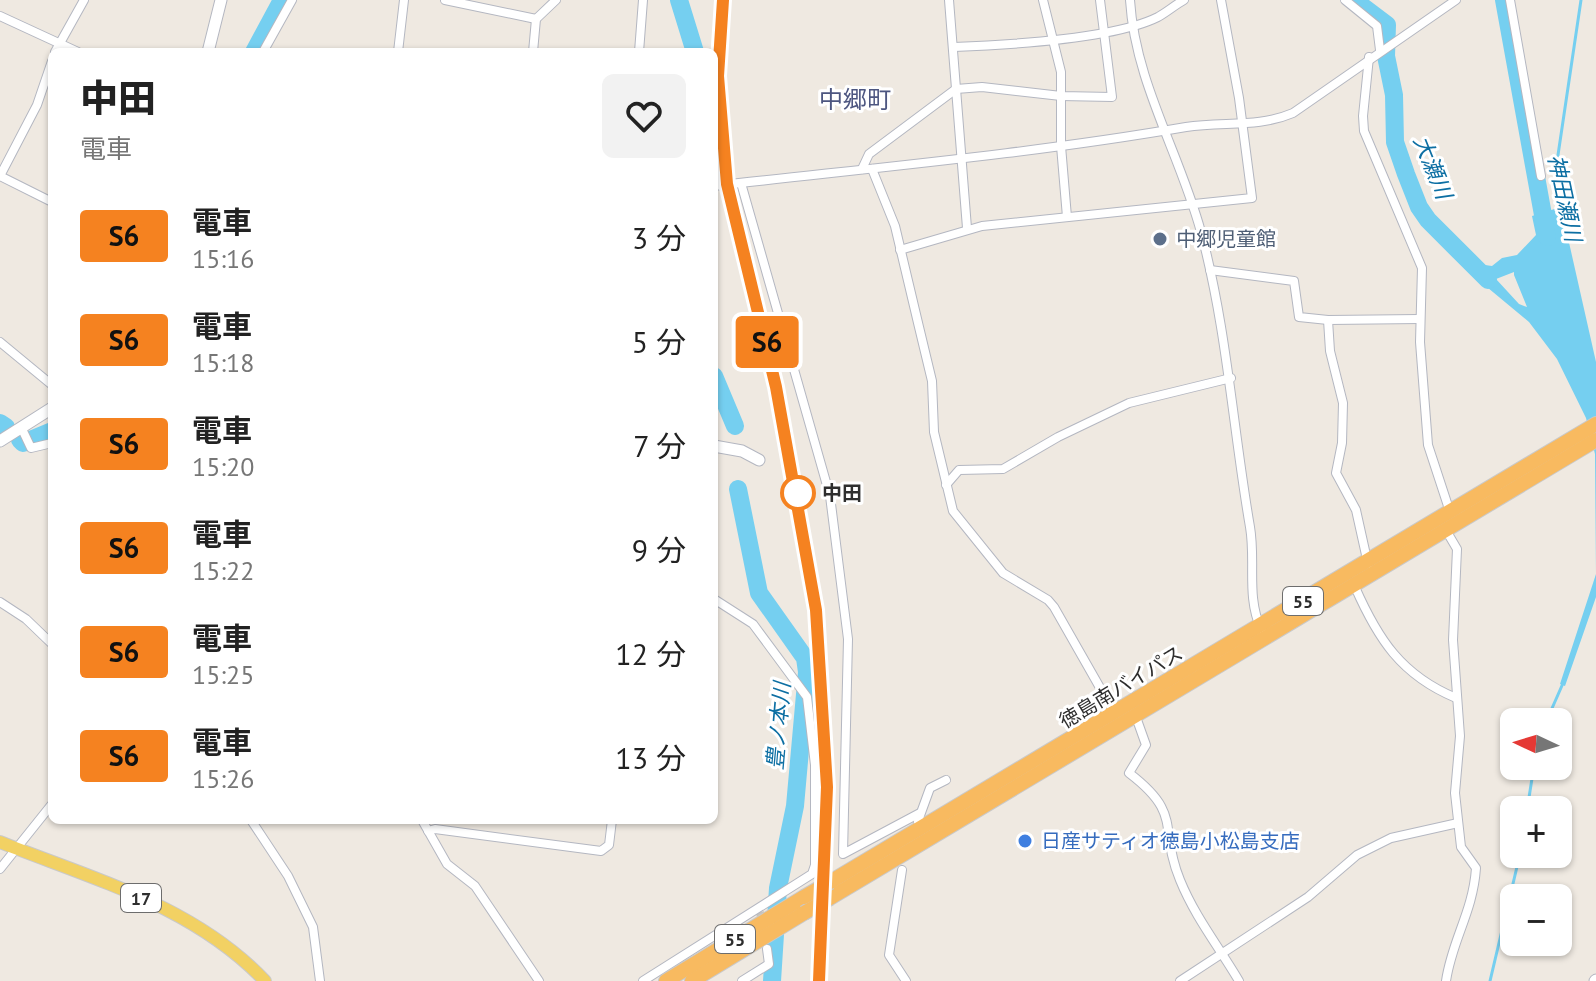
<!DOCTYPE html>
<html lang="ja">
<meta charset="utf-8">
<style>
:root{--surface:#fff;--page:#f2f2f2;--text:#222;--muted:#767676}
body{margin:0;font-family:"PT Sans","Noto Sans JP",sans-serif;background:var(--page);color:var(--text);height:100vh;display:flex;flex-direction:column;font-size:30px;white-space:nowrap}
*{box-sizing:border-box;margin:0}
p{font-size:26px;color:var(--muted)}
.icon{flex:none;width:44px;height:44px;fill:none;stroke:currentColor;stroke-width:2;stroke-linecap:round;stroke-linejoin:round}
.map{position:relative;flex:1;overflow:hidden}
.panel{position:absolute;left:48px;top:48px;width:670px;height:776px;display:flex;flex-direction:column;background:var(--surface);border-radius:12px;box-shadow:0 2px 6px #0004}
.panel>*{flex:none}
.badge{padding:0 16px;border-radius:6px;font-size:28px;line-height:52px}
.needle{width:52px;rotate:274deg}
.controls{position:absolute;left:1500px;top:708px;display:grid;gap:16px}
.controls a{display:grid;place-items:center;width:72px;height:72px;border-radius:12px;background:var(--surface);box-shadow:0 2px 6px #0004;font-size:40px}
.map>.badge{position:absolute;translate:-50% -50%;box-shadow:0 0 0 4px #fff}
.round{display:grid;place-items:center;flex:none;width:84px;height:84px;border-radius:12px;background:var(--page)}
.headline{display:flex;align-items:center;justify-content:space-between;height:136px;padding:0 32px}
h1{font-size:38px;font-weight:800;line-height:60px}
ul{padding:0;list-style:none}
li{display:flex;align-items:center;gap:24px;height:104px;padding:0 32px}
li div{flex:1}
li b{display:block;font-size:30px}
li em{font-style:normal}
li .badge{min-width:88px;font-weight:700;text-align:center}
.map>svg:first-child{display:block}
.water{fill:#75cff0;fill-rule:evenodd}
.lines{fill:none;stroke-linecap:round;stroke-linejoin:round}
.stream{stroke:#75cff0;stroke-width:3}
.river{stroke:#75cff0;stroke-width:18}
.minor-tunnel{stroke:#c8c4bd;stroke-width:8;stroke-dasharray:8 4;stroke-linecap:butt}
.minor-casing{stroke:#b4b7c1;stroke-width:10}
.secondary-casing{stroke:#b4b7c1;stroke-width:13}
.primary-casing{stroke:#c9c9c9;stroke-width:14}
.trunk-casing{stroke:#c9c9c9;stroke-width:16}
.minor{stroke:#fff;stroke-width:8}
.secondary{stroke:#fff;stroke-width:11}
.primary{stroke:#f2d163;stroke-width:12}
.trunk{stroke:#f8ba60;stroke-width:14}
.rail{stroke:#a3a6b8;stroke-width:3}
.trunk-bridge-casing{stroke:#c9c9c9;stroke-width:16;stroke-linecap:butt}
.trunk-bridge{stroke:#f8ba60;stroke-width:14}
.line-casing{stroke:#fff;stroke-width:18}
.line{stroke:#f58220;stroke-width:12}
.service-dot{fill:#5c6f8a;stroke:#fff;stroke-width:3}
.stop-dot{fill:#fff;stroke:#f58220;stroke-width:4}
.shop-dot{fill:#3f7fe0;stroke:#fff;stroke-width:3}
.labels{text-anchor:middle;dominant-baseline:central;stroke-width:6;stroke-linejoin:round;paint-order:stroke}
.shield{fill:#fff;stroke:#6d6d6d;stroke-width:2}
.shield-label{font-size:18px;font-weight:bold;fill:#2e2e2e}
.service-label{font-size:20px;fill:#4e5e75;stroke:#fff;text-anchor:start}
.stop-label{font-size:20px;font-weight:bold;fill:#2e2e2e;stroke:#fff;text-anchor:start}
.street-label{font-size:20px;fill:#2e2e2e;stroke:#fff}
.shop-label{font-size:20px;fill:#366cbe;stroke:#fff;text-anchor:start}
.water-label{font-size:22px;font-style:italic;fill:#0d6fa3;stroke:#fff}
.quarter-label{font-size:24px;fill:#4d5680;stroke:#fff}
</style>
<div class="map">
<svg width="1596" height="981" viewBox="0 0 1596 981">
<rect width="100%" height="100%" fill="#efe9e1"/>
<path class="water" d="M1561,207L1596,362V597L1565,686L1560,684L1596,574L1595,454L1586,418L1557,359L1529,322L1464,268L1471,263L1492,266L1502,258L1517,255L1536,235L1532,216ZM1514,272V275L1527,307L1519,304L1496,279Z"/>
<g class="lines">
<g class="stream">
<path d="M1558,209V155L1581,0"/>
<path d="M1546,722L1564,681"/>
<path d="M1527,810L1534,766"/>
<path d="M1490,981L1520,854"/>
</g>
<g class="river">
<path d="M679,0L695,52"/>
<path d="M1354,0L1387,25L1386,56L1394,95L1395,142L1406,174L1419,207L1428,220L1488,280"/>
<path d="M1504,0L1547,237"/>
<path d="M254,52L282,0"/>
<path d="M714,146L715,164"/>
<path d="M714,376L735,426"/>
<path d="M0,423L6,427"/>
<path d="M20,440L23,443L52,431"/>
<path d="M738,489L759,593L805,658L807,672L795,806L778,888L772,981"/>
</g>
<path class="minor-tunnel" d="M760,912L767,949"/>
<defs>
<g id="minor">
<path d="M445,0L536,19"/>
<path d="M949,0L967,228"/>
<path d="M1043,0L1061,72V146L1067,217"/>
<path d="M1130,0C1135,82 1180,154 1201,232C1227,329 1233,429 1250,527C1256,562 1246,596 1261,629"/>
<path d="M1345,0L1377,26L1380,50"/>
<path d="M1510,0L1541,176"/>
<path d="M0,16L78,52"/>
<path d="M954,47C1005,45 1114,39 1158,17C1167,12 1175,5 1184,0"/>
<path d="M55,52L84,0"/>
<path d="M263,52L292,0"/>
<path d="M398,52L404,0"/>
<path d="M533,52L536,19L556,0"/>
<path d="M639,52L643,0"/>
<path d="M1369,57L1363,116L1364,131L1422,268L1420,342L1428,445L1450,512"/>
<path d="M862,169L869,154L956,89L982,87L1061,96L1112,97L1100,0"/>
<path d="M872,169L895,226L919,327L932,381L934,432L953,511L1003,573L1048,600L1054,607L1115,714"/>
<path d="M0,176L37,105L52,61"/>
<path d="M0,176L52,202"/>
<path d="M741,183L830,496L848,639L843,854L920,813"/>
<path d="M714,186C871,168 1029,154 1186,127C1223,121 1258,128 1293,113L1456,0"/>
<path d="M900,250L982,226L1252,198L1239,98L1221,0"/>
<path d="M1210,270L1294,281L1299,317L1328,320"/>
<path d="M0,342L52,385"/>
<path d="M22,429L31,448L52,443"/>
<path d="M946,485L959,470L1003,469L1058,437L1129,403L1231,378"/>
<path d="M1368,564L1356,510L1336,473L1342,443L1343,403L1330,351L1328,320L1420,319"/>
<path d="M1355,587C1378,639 1401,675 1456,698"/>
<path d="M0,602L26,619L52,644"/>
<path d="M1136,717L1146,745L1129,773C1184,815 1158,827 1180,880C1195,917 1219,947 1239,981"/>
<path d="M251,820L288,876L313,927L320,981"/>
<path d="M422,820L447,864L475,886L539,981"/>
<path d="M918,821L930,788L946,780"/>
<path d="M428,831L435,829L601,851L609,845L612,820"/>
<path d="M0,869L52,804"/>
<path d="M902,870L889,955L906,981"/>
<path d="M643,981L812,874L815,865V765L807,697L753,624L714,599"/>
<path d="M742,981L769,964L767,949"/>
<path d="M1180,981L1308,897L1357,855L1391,838L1458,823"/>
<path d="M1446,981C1452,940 1473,912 1476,868L1461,847L1455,793L1460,736L1453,640L1457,549L1447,532"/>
</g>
<g id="secondary">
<path d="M208,52L221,0"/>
<path d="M0,441L52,408"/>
<path d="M714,446L742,451L759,460"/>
<path d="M1595,981L1596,980"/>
</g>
<path id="primary" d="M0,842C93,879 194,906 265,981"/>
<g id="trunk">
<path d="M830,882L1596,424"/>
<path d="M830,898L1596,440"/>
<path d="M666,981L804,897"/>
<path d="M692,981L804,913"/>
</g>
</defs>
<use href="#minor" class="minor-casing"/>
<use href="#secondary" class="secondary-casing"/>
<use href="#primary" class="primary-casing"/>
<use href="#trunk" class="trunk-casing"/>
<use href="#minor" class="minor"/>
<use href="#secondary" class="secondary"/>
<use href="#primary" class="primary"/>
<use href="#trunk" class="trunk"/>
<path class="rail" d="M723,0L718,76L727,184L776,387L816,610L827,787L824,929L819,981"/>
<defs>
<g id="trunk-bridge">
<path d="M804,897L830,882"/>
<path d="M804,913L830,898"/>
</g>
</defs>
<use href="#trunk-bridge" class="trunk-bridge-casing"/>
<use href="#trunk-bridge" class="trunk-bridge"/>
</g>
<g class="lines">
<defs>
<path id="line" d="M723,0L718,76L727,184L776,387L816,610L827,787L819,981"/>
</defs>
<use href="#line" class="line-casing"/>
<use href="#line" class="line"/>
</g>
<circle class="service-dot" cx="1160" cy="239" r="8"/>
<circle class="stop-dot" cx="798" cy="493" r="16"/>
<circle class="shop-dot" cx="1025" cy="841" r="8"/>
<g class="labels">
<g class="shield">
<rect x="1283" y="587" width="40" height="28" rx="6"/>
<rect x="121" y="884" width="40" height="28" rx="6"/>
<rect x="715" y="925" width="40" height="28" rx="6"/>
</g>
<g class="shield-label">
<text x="1303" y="601">55</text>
<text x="141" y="898">17</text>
<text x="735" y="939">55</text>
</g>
<g class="service-label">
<text x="1176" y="239">中郷児童館</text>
</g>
<g class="stop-label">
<text x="822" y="493">中田</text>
</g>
<g class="street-label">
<text transform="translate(1121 687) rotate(-31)">徳島南バイパス</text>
</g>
<g class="shop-label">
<text x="1041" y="841">日産サティオ徳島小松島支店</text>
</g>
<g class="water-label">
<text transform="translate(1433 167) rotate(68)">大瀬川</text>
<text transform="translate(1565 198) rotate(78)">神田瀬川</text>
<text transform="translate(778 726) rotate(-85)">豊ノ本川</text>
</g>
<g class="quarter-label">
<text x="855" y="99">中郷町</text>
</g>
</g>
</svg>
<div class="controls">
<a><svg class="needle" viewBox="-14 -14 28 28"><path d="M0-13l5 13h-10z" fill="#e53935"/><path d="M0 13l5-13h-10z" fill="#767676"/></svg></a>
<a>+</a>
<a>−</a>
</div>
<b class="badge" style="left:767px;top:342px;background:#f58220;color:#111">S6</b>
<section class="panel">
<div class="headline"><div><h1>中田</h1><p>電車</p></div><a class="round"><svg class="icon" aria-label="heart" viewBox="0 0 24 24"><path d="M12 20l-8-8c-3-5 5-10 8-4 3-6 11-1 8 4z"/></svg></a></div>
<ul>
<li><span class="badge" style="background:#f58220;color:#111">S6</span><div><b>電車</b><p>15:16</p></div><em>3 分</em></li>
<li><span class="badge" style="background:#f58220;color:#111">S6</span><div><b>電車</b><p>15:18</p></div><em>5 分</em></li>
<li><span class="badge" style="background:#f58220;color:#111">S6</span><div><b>電車</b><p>15:20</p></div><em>7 分</em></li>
<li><span class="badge" style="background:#f58220;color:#111">S6</span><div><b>電車</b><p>15:22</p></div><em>9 分</em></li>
<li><span class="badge" style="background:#f58220;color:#111">S6</span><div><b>電車</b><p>15:25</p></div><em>12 分</em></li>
<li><span class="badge" style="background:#f58220;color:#111">S6</span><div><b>電車</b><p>15:26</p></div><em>13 分</em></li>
</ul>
</section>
</div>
